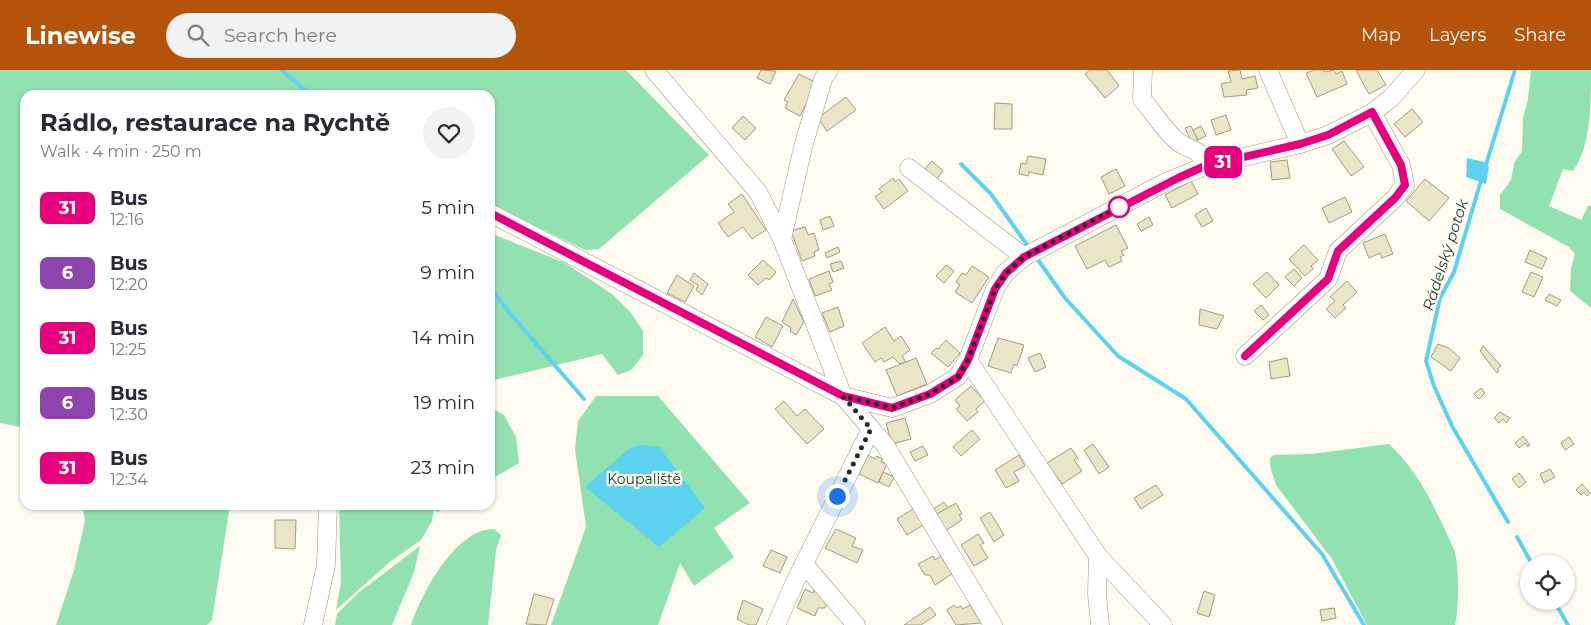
<!DOCTYPE html>
<meta charset="utf-8">
<style>
:root{--surface:#fff;--page:#f2f2f3;--text:#2b2b33;--muted:#7c7c81;--accent:#b45309}
body{margin:0;font-family:Montserrat,sans-serif;background:var(--page);color:var(--text);height:100vh;display:flex;flex-direction:column;font-size:19px;white-space:nowrap}
*{box-sizing:border-box;margin:0}
p{font-size:16px;color:var(--muted)}
.icon{flex:none;width:28px;height:28px;fill:none;stroke:currentColor;stroke-width:2;stroke-linecap:round;stroke-linejoin:round}
.map{position:relative;flex:1;overflow:hidden}
.details{position:absolute;left:20px;top:20px;width:475px;height:420px;display:flex;flex-direction:column;background:var(--surface);border-radius:15px;box-shadow:0 1px 4px #0004}
.details>*{flex:none}
.badge{padding:0 10px;border-radius:8px;font-size:18px;line-height:32px}
.fabs{position:absolute;left:1520px;top:485px;display:grid;gap:10px}
.fabs a{display:grid;place-items:center;width:55px;height:55px;border-radius:50%;background:var(--surface);box-shadow:0 1px 4px #0004;font-size:25px}
.you{position:absolute;width:25px;height:25px;margin:-12px;border:4px solid #fff;border-radius:50%;background:#1a73e8;box-shadow:0 0 0 8px #1a73e833}
.map>.badge{position:absolute;translate:-50% -50%;box-shadow:0 0 0 2px #fff}
.round{display:grid;place-items:center;flex:none;width:52px;height:52px;border-radius:26px;background:var(--page)}
.headline{display:flex;align-items:center;justify-content:space-between;height:85px;padding:0 20px}
h1{font-size:24px;font-weight:700;line-height:38px}
ul{padding:0;list-style:none}
li{display:flex;align-items:center;gap:15px;height:65px;padding:0 20px}
li div{flex:1}
li b{display:block;font-size:19px}
li em{font-style:normal}
li .badge{min-width:55px;font-weight:700;text-align:center}
header{display:flex;align-items:center;gap:30px;box-sizing:border-box;height:70px;padding:0 25px;background:var(--accent);color:#fff}
header strong{font-size:24px}
nav{display:flex;gap:28px;margin-inline-start:auto;font-size:18px}
.search{width:350px;height:45px;background:var(--page);display:flex;align-items:center;gap:12px;box-sizing:border-box;padding:0 18px;border-radius:28px;color:var(--muted);font-size:19px}
.map>svg:first-child{display:block}
.green{fill:#92e1b0}
.water{fill:#5dd2ee}
.lines{fill:none;stroke-linecap:round;stroke-linejoin:round}
.stream{stroke:#5dd2ee;stroke-width:4}
.building{fill:#ebe5c8;stroke:#a09a7f}
.minor-casing{stroke:#9c977c;stroke-width:19}
.minor{stroke:#fff;stroke-width:18}
.line-casing{stroke:#fff;stroke-width:11}
.line{stroke:#e6007e;stroke-width:8}
.walk{stroke:#2d2b20;stroke-width:5;stroke-dasharray:0 9}
.stop-dot{fill:#fff;stroke:#e6007e;stroke-width:2.5}
.labels{text-anchor:middle;dominant-baseline:central;stroke-width:4.5;stroke-linejoin:round;paint-order:stroke}
.park-label{font-size:14px;fill:#133824;stroke:#fefcf0}
.water-label{font-size:15px;font-style:italic;fill:#1e3338;stroke:#fefcf0}
</style>
<header>
<strong>Linewise</strong>
<div class="search"><svg class="icon" aria-label="search" viewBox="0 0 24 24"><circle cx="10" cy="10" r="6"/><path d="M15 15l6 6"/></svg>Search here</div>
<nav><a>Map</a><a>Layers</a><a>Share</a></nav>
</header>
<div class="map">
<svg width="1591" height="555" viewBox="0 0 1591 555">
<rect width="100%" height="100%" fill="#fefcf0"/>
<g class="green">
<path d="M0,0H626L709,85L599,179L585,180L490,134V25H25V358L0,353Z"/>
<path d="M1531,0H1591C1591,33 1591,77 1573,101L1563,99L1549,136L1581,150L1588,136H1591V238L1570,221L1571,198L1575,184L1569,177L1500,139V125L1511,110L1514,93L1522,81L1523,47L1528,29Z"/>
<path d="M490,163L565,193L612,224L631,243L643,261V285L631,300L618,305L602,284L490,311Z"/>
<path d="M596,326H658L750,433L714,458L734,487L694,516L680,493L658,555H551L586,457L575,379L578,351Z"/>
<path d="M490,337L504,345L516,367L519,393L490,410Z"/>
<path d="M1389,374C1420,402 1438,444 1455,482C1459,501 1459,536 1455,555H1367L1332,489L1276,415L1270,396V388L1274,385L1311,384Z"/>
<path d="M82,435H230L212,550L207,555H56L74,500L85,450Z"/>
<path d="M339,435H449L438,442L434,440L432,451L421,470L391,491L336,540L341,512Z"/>
<path d="M494,459L501,465L496,480L488,555H411C422,523 455,459 494,459Z"/>
<path d="M420,476L414,502L392,555H335L337,544L358,523Z"/>
</g>
<g class="water">
<path d="M1467,88L1484,92L1489,97L1486,114L1466,107Z"/>
<path d="M640,375L659,377L705,438L659,477L585,417L630,378Z"/>
</g>
<g class="lines">
<g class="stream">
<path d="M282,0L310,25"/>
<path d="M961,94L991,124L1030,179"/>
<path d="M1485,98L1515,0"/>
<path d="M1482,107L1454,202L1440,228L1426,291L1434,316L1452,356L1508,452"/>
<path d="M1036,187L1065,228L1118,286L1186,329L1322,484L1364,555"/>
<path d="M490,217L507,240L584,329"/>
<path d="M1517,467L1532,494"/>
<path d="M1554,531L1568,555"/>
</g>
</g>
<g class="building">
<path d="M761,0L776,1L770,14L757,8Z"/>
<path d="M1090,0H1107L1119,16L1105,28L1085,4Z"/>
<path d="M1240,0L1242,9L1255,6L1258,18L1246,20L1247,25L1224,27L1221,14L1231,12L1228,1Z"/>
<path d="M1314,0H1324L1325,2L1334,0L1336,4L1342,1L1347,14L1317,27L1306,3Z"/>
<path d="M1356,0H1377L1386,15L1369,24Z"/>
<path d="M799,4L817,13L800,46L785,38L788,32L784,30Z"/>
<path d="M846,27L856,40L827,61L818,48Z"/>
<path d="M995,33L1012,34V59H994Z"/>
<path d="M1412,39L1423,52L1405,67L1394,54Z"/>
<path d="M1226,45L1231,60L1216,65L1211,50Z"/>
<path d="M743,46L756,58L745,70L732,58Z"/>
<path d="M1191,56L1198,70L1192,73L1185,58Z"/>
<path d="M1201,56L1206,66L1198,70L1193,60Z"/>
<path d="M1344,71L1364,97L1351,106L1332,79Z"/>
<path d="M1028,86L1046,89L1043,105L1029,102L1028,106L1019,104L1021,93L1026,94Z"/>
<path d="M1287,90L1290,108L1272,110L1270,92Z"/>
<path d="M932,91L943,101L935,111L923,101Z"/>
<path d="M1116,99L1125,116L1109,124L1101,107Z"/>
<path d="M893,108L895,112L899,109L908,121L884,139L875,127L882,122L879,119Z"/>
<path d="M1425,109L1449,128L1429,151L1406,131Z"/>
<path d="M1191,111L1198,124L1172,138L1165,125Z"/>
<path d="M742,124L766,160L752,169L743,157L728,167L718,153L734,142L728,134Z"/>
<path d="M1345,127L1352,142L1329,153L1322,138Z"/>
<path d="M1206,138L1213,151L1202,157L1195,145Z"/>
<path d="M830,146L834,156L823,160L820,150Z"/>
<path d="M1149,147L1153,155L1141,161L1137,154Z"/>
<path d="M1116,155L1128,178L1121,181L1124,185L1120,187L1122,191L1109,197L1105,190L1087,199L1075,176Z"/>
<path d="M805,157L808,165L814,163L819,180L814,182L815,186L802,191L791,161Z"/>
<path d="M1385,164L1393,184L1382,188L1380,183L1369,188L1363,173Z"/>
<path d="M1304,175L1318,190L1311,196L1313,199L1305,206L1289,189Z"/>
<path d="M838,177L840,182L827,188L825,183Z"/>
<path d="M1530,180L1547,188L1542,199L1525,192Z"/>
<path d="M763,190L776,202L769,210L766,208L758,215L748,205Z"/>
<path d="M841,191L844,198L833,202L830,194Z"/>
<path d="M946,195L954,201L944,213L936,206Z"/>
<path d="M972,196L989,207L972,233L955,222L960,215L956,212L962,203L966,205Z"/>
<path d="M1294,199L1302,208L1294,216L1285,207Z"/>
<path d="M829,201L833,212L829,214L832,220L815,226L809,209Z"/>
<path d="M1267,202L1279,215L1266,228L1253,214Z"/>
<path d="M1531,202L1543,207L1534,227L1522,222Z"/>
<path d="M694,203L708,214L702,225L696,220L698,215L690,210Z"/>
<path d="M677,205L694,216L685,232L667,223Z"/>
<path d="M1347,211L1357,222L1343,235L1346,238L1335,248L1326,239L1335,231L1330,227Z"/>
<path d="M1549,224L1561,230L1557,236L1545,230Z"/>
<path d="M793,229L804,252L796,265L790,261L791,258L782,252Z"/>
<path d="M1261,235L1269,245L1263,250L1254,241Z"/>
<path d="M838,237L844,256L830,262L822,243Z"/>
<path d="M1200,239L1224,246L1217,259L1199,255Z"/>
<path d="M766,247L783,256L772,277L755,267Z"/>
<path d="M885,257L894,271L901,266L910,280L902,286L906,292L900,294L893,287L884,292L881,288L875,292L862,273Z"/>
<path d="M998,268L1024,275L1017,296L1014,294L1011,303L988,296Z"/>
<path d="M946,270L960,283L948,297L931,283L936,278L938,279Z"/>
<path d="M1438,274L1449,278L1460,288L1451,301L1431,287Z"/>
<path d="M1483,276L1501,296L1497,299L1499,301L1497,303L1480,281Z"/>
<path d="M1040,283L1046,297L1035,302L1028,288Z"/>
<path d="M916,288L927,314L897,326L886,300Z"/>
<path d="M1287,288L1290,306L1271,309L1269,292Z"/>
<path d="M971,316L985,331L976,339L978,342L967,351L956,339L960,336L955,330Z"/>
<path d="M1481,318L1485,323L1479,329L1474,324Z"/>
<path d="M784,331L797,346L805,339L824,359L807,374L775,339Z"/>
<path d="M1500,342L1510,348L1506,353L1503,349L1499,353L1494,348Z"/>
<path d="M905,348L911,369L892,374L886,353Z"/>
<path d="M972,360L980,369L961,386L953,377Z"/>
<path d="M1523,366L1530,375L1528,377L1525,373L1519,378L1515,373Z"/>
<path d="M1569,367L1574,374L1565,380L1561,373Z"/>
<path d="M1093,374L1109,397L1099,404L1084,380Z"/>
<path d="M923,376L928,385L915,391L910,382Z"/>
<path d="M1071,378L1078,388L1074,390L1082,401L1062,414L1047,393Z"/>
<path d="M868,385L875,389L877,386L882,389L881,392L887,394L878,413L859,404Z"/>
<path d="M1019,385L1025,396L1014,402L1019,411L1006,418L995,400Z"/>
<path d="M1550,399L1555,407L1544,413L1540,404Z"/>
<path d="M883,402L894,407L889,417L879,412Z"/>
<path d="M1519,403L1526,412L1519,418L1512,409Z"/>
<path d="M1582,414L1590,423L1587,426L1584,422L1581,425L1576,420Z"/>
<path d="M1156,415L1163,425L1141,439L1134,428Z"/>
<path d="M944,432L948,438L935,445L932,440Z"/>
<path d="M956,433L962,444L959,445L962,450L945,461L935,445Z"/>
<path d="M913,439L923,455L907,465L897,449Z"/>
<path d="M990,442L1004,465L994,472L980,448Z"/>
<path d="M275,450H296L295,479L275,478Z"/>
<path d="M836,459L856,468L852,476L863,480L857,493L825,478Z"/>
<path d="M978,464L984,473L980,475L988,488L974,496L961,475Z"/>
<path d="M771,480L787,487L780,503L763,496Z"/>
<path d="M933,486L935,490L941,486L952,504L935,515L930,505H925L918,494Z"/>
<path d="M805,519L813,523L814,520L820,522L819,526L828,532L825,538H818L815,546L797,538Z"/>
<path d="M1204,521L1215,525L1209,547L1197,543Z"/>
<path d="M534,524L554,529L546,555L526,554Z"/>
<path d="M743,530L763,539L756,555H749L737,549Z"/>
<path d="M954,535L957,538L961,536L963,539L970,535L981,553L956,555L947,540Z"/>
<path d="M930,537L936,545L921,555H904Z"/>
<path d="M1334,538L1336,548L1322,551L1320,540Z"/>
</g>
<g class="lines">
<defs>
<g id="minor">
<path d="M654,0L758,122L782,169L843,326L885,375L993,555"/>
<path d="M1143,0L1142,29C1151,40 1167,63 1177,71C1191,83 1198,74 1205,96"/>
<path d="M1268,0L1300,74"/>
<path d="M909,98L1024,187"/>
<path d="M490,143L843,326L892,338L930,324L957,307L968,290L995,219L1005,203L1024,187L1164,113L1205,96L1300,74L1328,65L1372,43L1391,28L1416,0"/>
<path d="M782,169L803,77L823,9L829,0"/>
<path d="M1245,286L1328,209L1338,181L1395,128L1405,115L1401,95L1372,43"/>
<path d="M968,290L1098,486L1163,555"/>
<path d="M1098,486L1097,524L1100,555"/>
<path d="M804,494L856,555"/>
<path d="M313,555L326,495L328,435"/>
<path d="M776,555L795,512L871,359"/>
</g>
</defs>
<use href="#minor" class="minor-casing"/>
<use href="#minor" class="minor"/>
</g>
<g class="lines">
<defs>
<path id="line" d="M490,143L843,326L892,338L930,324L958,307L968,290L995,219L1006,203L1024,187L1178,108L1205,96L1300,74L1328,65L1372,42L1401,95L1405,115L1395,128L1338,181L1328,209L1245,286"/>
</defs>
<use href="#line" class="line-casing"/>
<use href="#line" class="line"/>
<path class="walk" d="M837,426L871,359L843,326L892,338L930,324L958,307L968,290L995,219L1006,203L1024,187L1119,137"/>
</g>
<circle class="stop-dot" cx="1119" cy="137" r="10"/>
<g class="labels">
<g class="park-label">
<text x="644" y="409">Koupaliště</text>
</g>
<g class="water-label">
<text transform="translate(1445 185) rotate(-72)">Rádelský potok</text>
</g>
</g>
</svg>
<div class="fabs">
<a><svg class="icon" aria-label="locate" viewBox="0 0 24 24"><circle cx="12" cy="12" r="6"/><path d="M12 2v4M12 18v4M2 12h4M18 12h4"/></svg></a>
</div>
<div class="you" style="left:837px;top:426px"></div>
<b class="badge" style="left:1223px;top:92px;background:#e6007e;color:#fff">31</b>
<section class="details">
<div class="headline"><div><h1>Rádlo, restaurace na Rychtě</h1><p>Walk · 4 min · 250 m</p></div><a class="round"><svg class="icon" aria-label="heart" viewBox="0 0 24 24"><path d="M12 20l-8-8c-3-5 5-10 8-4 3-6 11-1 8 4z"/></svg></a></div>
<ul>
<li><span class="badge" style="background:#e6007e;color:#fff">31</span><div><b>Bus</b><p>12:16</p></div><em>5 min</em></li>
<li><span class="badge" style="background:#8e44ad;color:#fff">6</span><div><b>Bus</b><p>12:20</p></div><em>9 min</em></li>
<li><span class="badge" style="background:#e6007e;color:#fff">31</span><div><b>Bus</b><p>12:25</p></div><em>14 min</em></li>
<li><span class="badge" style="background:#8e44ad;color:#fff">6</span><div><b>Bus</b><p>12:30</p></div><em>19 min</em></li>
<li><span class="badge" style="background:#e6007e;color:#fff">31</span><div><b>Bus</b><p>12:34</p></div><em>23 min</em></li>
</ul>
</section>
</div>
